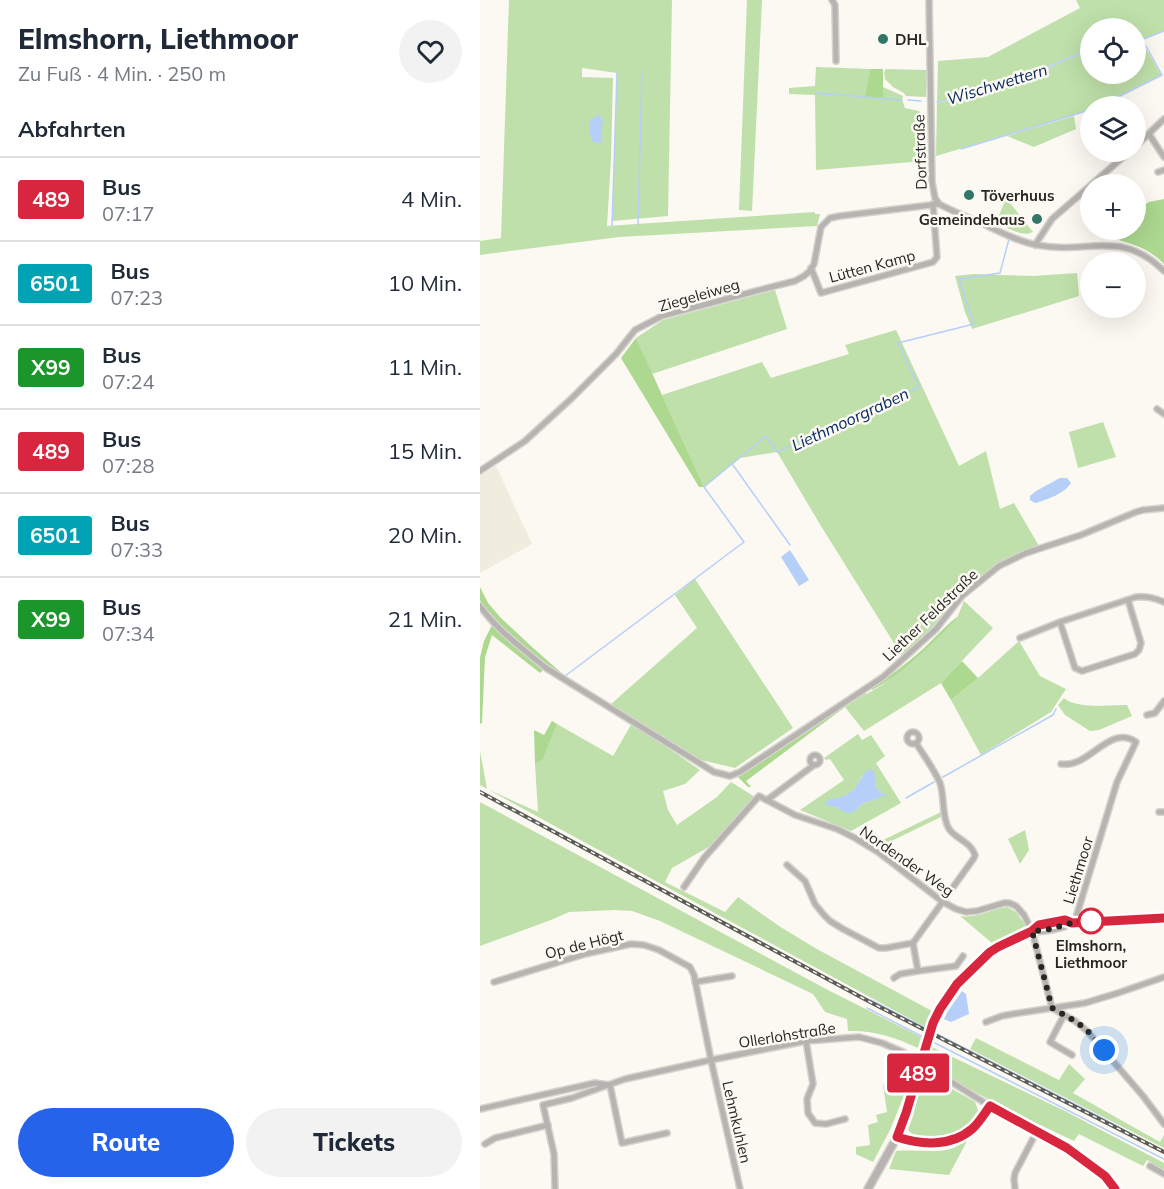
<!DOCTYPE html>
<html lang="de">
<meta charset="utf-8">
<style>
:root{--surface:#fff;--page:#f2f2f3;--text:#1f2937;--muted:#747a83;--line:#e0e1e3;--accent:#2563eb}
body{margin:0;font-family:Mulish,sans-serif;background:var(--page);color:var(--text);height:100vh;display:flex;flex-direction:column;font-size:22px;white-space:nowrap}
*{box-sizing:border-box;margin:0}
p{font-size:20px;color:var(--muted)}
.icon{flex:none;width:33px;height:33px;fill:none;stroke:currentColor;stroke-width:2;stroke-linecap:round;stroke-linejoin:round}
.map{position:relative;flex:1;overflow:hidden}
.details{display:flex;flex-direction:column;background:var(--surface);width:480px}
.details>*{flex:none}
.badge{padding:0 12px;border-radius:4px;font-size:21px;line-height:39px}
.tools{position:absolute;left:600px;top:18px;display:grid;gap:12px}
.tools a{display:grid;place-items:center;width:66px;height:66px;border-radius:50%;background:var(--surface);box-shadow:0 6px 24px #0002;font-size:30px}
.you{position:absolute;width:30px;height:30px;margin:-15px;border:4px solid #fff;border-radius:50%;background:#1a73e8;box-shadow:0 0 0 9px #1a73e833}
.map>.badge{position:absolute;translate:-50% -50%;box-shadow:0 0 0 3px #fff}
h2{padding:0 18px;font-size:22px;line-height:54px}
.round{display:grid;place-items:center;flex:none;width:63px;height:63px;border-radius:32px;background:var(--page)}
.overview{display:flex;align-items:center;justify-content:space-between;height:102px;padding:0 18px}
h1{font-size:28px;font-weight:800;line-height:45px}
.cta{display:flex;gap:12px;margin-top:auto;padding:12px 18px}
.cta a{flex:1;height:69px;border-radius:36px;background:var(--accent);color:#fff;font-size:24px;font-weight:800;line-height:69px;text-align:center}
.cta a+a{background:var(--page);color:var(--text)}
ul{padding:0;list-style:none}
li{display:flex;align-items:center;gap:18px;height:84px;padding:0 18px;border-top:2px solid var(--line)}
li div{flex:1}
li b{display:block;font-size:22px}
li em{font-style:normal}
li .badge{min-width:66px;font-weight:700;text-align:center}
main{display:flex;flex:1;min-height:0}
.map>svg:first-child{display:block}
.built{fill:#f0ecde}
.green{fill:#bfe0aa;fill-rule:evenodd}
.forest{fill:#acd88f}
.water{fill:#b6cff9}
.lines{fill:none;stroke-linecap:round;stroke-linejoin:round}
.stream{stroke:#b6cff9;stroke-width:1.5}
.minor-casing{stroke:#d5d3cd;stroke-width:8}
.tertiary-casing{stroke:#d5d3cd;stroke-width:10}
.minor{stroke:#b6b3b1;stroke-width:5}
.tertiary{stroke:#b6b3b1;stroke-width:7}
.rail-casing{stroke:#5b5b57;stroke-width:4}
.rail{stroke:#fbf9f2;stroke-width:1.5;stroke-dasharray:4.5;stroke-linecap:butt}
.tertiary-bridge-casing{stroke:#d5d3cd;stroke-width:10;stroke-linecap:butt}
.tertiary-bridge{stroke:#b6b3b1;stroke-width:7}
.line-casing{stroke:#fff;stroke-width:14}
.line{stroke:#d7263d;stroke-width:9}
.walk{stroke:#262623;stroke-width:6;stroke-dasharray:0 10.8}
.poi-dot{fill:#32766a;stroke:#fbf9f2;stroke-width:2}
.stop-dot{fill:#fff;stroke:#d7263d;stroke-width:3}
.labels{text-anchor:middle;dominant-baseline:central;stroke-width:5;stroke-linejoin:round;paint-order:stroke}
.poi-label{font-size:15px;font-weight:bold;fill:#262623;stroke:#fbf9f2;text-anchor:start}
.street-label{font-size:15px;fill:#262623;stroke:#fbf9f2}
.stop-label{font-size:15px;font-weight:bold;fill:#262623;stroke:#fbf9f2}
.water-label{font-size:16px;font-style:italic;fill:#072862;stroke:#fbf9f2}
</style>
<main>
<section class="details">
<div class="overview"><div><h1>Elmshorn, Liethmoor</h1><p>Zu Fuß · 4 Min. · 250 m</p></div><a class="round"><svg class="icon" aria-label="heart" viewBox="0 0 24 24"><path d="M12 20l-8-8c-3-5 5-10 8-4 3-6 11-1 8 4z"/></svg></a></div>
<h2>Abfahrten</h2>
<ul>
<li><span class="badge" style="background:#d7263d;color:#fff">489</span><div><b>Bus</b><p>07:17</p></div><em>4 Min.</em></li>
<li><span class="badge" style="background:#00a3b4;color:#fff">6501</span><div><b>Bus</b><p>07:23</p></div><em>10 Min.</em></li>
<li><span class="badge" style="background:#1a962b;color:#fff">X99</span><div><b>Bus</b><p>07:24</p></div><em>11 Min.</em></li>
<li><span class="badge" style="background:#d7263d;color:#fff">489</span><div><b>Bus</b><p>07:28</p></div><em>15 Min.</em></li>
<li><span class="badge" style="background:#00a3b4;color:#fff">6501</span><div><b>Bus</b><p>07:33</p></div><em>20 Min.</em></li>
<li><span class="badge" style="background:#1a962b;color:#fff">X99</span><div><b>Bus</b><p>07:34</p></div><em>21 Min.</em></li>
</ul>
<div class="cta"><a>Route</a><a>Tickets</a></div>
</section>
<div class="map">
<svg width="684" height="1189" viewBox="0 0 684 1189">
<rect width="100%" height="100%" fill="#fbf9f2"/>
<path class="built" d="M16,466L52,544L0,573V476Z"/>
<g class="green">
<path d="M29,0H192L188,216L132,221L137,73L102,68V77L133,78L131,159L127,226L335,212V214H340L337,226L139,237L0,255V241L21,238Z"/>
<path d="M267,0H282L272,211L259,210Z"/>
<path d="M596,0H684V31L656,41V28H610V51L586,58L545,78L492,94L457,102L458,61L508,57L600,8Z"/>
<path d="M661,40L681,75L619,106H610V110L456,156L457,103L492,95L546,80L587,59L610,52V74H656V43Z"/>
<path d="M336,67L390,69L386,98L403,99V87L423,96L422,100L425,108L439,111L442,115L444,161L336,170L335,95L309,94V88L335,86Z"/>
<path d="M406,69L447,70L446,97L426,96L424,93L413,87L405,79L404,72Z"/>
<path d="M594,116L596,129L554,147L527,136Z"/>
<path d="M526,198L553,232C542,238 527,227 516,223Z"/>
<path d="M597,273L599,296L492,329L485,312L475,276L494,274L553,276Z"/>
<path d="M295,290L307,329L172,374L156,338L183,320Z"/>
<path d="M416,330L479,466L506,451L520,509L534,503L559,546L521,562L499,577L481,592L449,631L422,656L341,526L297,452L260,458L224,487L182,395L282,362L291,378L369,354L365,345Z"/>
<path d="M623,422L636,457L598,468L589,432Z"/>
<path d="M215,579L313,728L255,768L221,760L131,704L217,628L195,595Z"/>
<path d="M484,601L513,628L461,683L384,731L365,707L402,685L437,657L476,620Z"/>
<path d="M539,641L560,676L586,689L571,712L501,755L471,700L498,678Z"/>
<path d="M584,698C596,709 631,705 647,705L652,716L619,730L610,731L585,715L578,705Z"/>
<path d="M152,723L220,770L205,784L183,791L188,810L197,825L237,797L251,782L275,797L234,844L192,868L185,882L245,912L258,897L299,926L335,948L452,1011L445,1027C297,946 148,867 0,785V751L7,789L58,812L55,764L63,760L77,724L133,756Z"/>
<path d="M378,734L382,740L391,735L405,756L396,763L421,803L371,831L320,810L364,780L350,759L346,760L344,758ZM382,776L394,780L396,788L403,794L394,800L383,803L375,811H361L349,800C365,799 376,791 382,776Z"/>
<path d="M0,802L346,989L441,1037L438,1048C415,1037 393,1030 368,1031L367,1019L345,1012L333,994L180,921L152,911L135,910L89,912L71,920L0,946Z"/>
<path d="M461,812V817L403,845L399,842Z"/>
<path d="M545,830L549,850L540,864L528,839Z"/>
<path d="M527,907L536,912L546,926L512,943L480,916C497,919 511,909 527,907Z"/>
<path d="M496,1038L579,1080L589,1064L605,1079L593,1093L680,1142L684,1135V1148L490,1049Z"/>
<path d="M452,1047L585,1111L684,1163V1170L667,1160L663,1166L599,1134L594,1141C544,1117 493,1094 447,1063Z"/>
<path d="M424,1062L432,1066L423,1098L410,1130L393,1162L376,1154V1147L390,1145L388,1125L398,1122L396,1115L407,1112L403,1085L420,1081Z"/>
<path d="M444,1073L495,1102L499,1113L491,1123L475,1134L460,1139L435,1137L428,1130L433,1116Z"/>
<path d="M487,1141L469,1175L409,1169L416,1151C435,1149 455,1154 474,1148C478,1146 482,1143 487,1141Z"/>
</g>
<g class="forest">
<path d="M390,69H403V99L385,98Z"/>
<path d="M684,199V264C669,248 652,244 632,238L633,230H656V210L669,202Z"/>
<path d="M156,338L224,487H219L141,358Z"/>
<path d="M0,587L8,603L21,618L52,647L85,676L46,652L4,607L0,600Z"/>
<path d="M477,617L476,620C450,645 424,673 392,690L391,688C409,677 426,664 442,650C454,639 464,627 477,617Z"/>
<path d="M12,625L63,670L60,673L12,635L5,657L2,723L0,724V658L4,641Z"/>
<path d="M482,661L498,678L471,700L461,683Z"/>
<path d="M385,692L386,694L365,707L266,781L271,787H268L258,777L266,770L308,744Z"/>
<path d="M72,721L77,724L63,760L55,764L54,730L64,735Z"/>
</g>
<g class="water">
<path d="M119,115L123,120C121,128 122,135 122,143L113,142L110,135V121L115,117Z"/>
<path d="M580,478H587L591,483C585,493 567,500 555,503L550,500V496L556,491Z"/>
<path d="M310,550L329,580L319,586L301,557Z"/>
<path d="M390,769L394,771L396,788L403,794V796L394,800L383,803L375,811L370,813L361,811L357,807L345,805V802C354,797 362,799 372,791C380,784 381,774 390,769Z"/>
<path d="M482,991L486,994L489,1014L471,1022L464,1019L468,1011Z"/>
</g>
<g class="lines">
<g class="stream">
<path d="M656,42L684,31"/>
<path d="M336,93L422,100"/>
<path d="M428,100L441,101"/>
<path d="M457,102L492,94L545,79L586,59L610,51"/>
<path d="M620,106L682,75L662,39"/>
<path d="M481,149L610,110"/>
<path d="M158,224L162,72"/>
<path d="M132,226L137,73"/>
<path d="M253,465L310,545"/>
<path d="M85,676L264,542L224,487L286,436L297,452L439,387L418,343L494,324L479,279L520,273L529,239"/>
<path d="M463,777L573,715L576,709"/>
<path d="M403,795L407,796"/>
<path d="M426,798L454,782"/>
<path d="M391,1000L449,1030"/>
<path d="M387,1008L445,1038"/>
<path d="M453,1032L622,1118L684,1152"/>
<path d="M449,1040L684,1159"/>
</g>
<defs>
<g id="minor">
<path d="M352,0L355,5L356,61"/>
<path d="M449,0L452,182L455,198L459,204C474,212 490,218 505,225C522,233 540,242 557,245C608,255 641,228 684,271"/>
<path d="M669,134L684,157"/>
<path d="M656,146L684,119"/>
<path d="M678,172L684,170"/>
<path d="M612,184L649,152"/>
<path d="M555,245L572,219L610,186"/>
<path d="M331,268L341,293L453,262L457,257L453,204"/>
<path d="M677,409L684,414"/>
<path d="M0,471L45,441L92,398L136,354L155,330L182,316L295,286L315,281L324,276L330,271L334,264L341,227L350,218L360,216L459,204"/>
<path d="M648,600L661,643L659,650L655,654L602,671L595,668L580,622L656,597C667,596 674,598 684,602"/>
<path d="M0,606C17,630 43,649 66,668L234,772L250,776L260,772L403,677L456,629L482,596L519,566L546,553L601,535L656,512L663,510L684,508"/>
<path d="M540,638L580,622"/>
<path d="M667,715L675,713L684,701"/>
<circle cx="433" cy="738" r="6"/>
<circle cx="335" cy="760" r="5"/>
<path d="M581,764C609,769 630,723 656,742L637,782L597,914L596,922"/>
<path d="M287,800L334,765"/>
<path d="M679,812H684"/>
<path d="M307,865L325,881L335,904L344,915L350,921L363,929L399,948H406L433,943L494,858L495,855C491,842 476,839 469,829C461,815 465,797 460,783C454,769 444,756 436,743"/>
<path d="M204,887L224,858L279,796L315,815L357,829L375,838L398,852L463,902L476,909L486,912L497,911L524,903H529L536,906L544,915L552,931L572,1008"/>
<path d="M433,943L438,971L476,966L483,956"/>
<path d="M414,978L420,974L438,971"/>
<path d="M14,982L105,954L151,944L164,945L179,950L210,967L214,975L231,1060L260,1189"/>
<path d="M215,982L252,976"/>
<path d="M572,1008L595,1021L607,1031L663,1096L684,1124"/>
<path d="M584,1015L570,1042L592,1055"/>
<path d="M506,1022L522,1016L533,1014L605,1003L638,993L684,977"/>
<path d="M326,1041L333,1084L327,1099L328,1113L335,1123L346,1124L365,1119"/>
<path d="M130,1085L142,1143L187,1133"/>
<path d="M0,1109L115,1083L129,1085"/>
<path d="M5,1144L15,1138L68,1125"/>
<path d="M670,1166L684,1174"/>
<path d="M75,1189L74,1154L63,1105L92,1098L145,1079L231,1060L326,1041L379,1037L402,1043L423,1052L510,1106"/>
<path d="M535,1189L534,1179L535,1173L557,1131"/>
</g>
<g id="tertiary">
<path d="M552,931C566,931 580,928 592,923"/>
<path d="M460,1009L477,984L509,952L534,938L552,931L559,925L585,920L592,923L684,918"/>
<path d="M417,1137C441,1145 471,1147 493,1129C499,1123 504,1113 510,1106L587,1148L625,1176L635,1189"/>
<path d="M388,1189L417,1137L426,1113L433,1088"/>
</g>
</defs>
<use href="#minor" class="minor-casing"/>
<use href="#tertiary" class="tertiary-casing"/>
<use href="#minor" class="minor"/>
<use href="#tertiary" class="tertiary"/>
<defs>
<path id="rail" d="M0,792L392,1003L684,1152"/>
</defs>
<use href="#rail" class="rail-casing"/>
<use href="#rail" class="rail"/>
<defs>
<path id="tertiary-bridge" d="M433,1088L453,1023L460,1009"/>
</defs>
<use href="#tertiary-bridge" class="tertiary-bridge-casing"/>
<use href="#tertiary-bridge" class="tertiary-bridge"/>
</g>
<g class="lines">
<defs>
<path id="line" d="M635,1189L625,1176L587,1148L510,1106C504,1114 499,1123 492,1129C471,1147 441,1145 417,1137L426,1113L453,1023L460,1009L477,984L510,952L518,947L552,931L559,925L585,920L592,923L684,918"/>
</defs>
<use href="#line" class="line-casing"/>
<use href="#line" class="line"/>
<path class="walk" d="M611,921C605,922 597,921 591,923C578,927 566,931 552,931L572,1008L595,1021L607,1030L624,1050"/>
</g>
<g class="poi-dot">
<circle cx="403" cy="39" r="6"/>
<circle cx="489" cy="195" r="6"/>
<circle cx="557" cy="219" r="6"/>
</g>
<circle class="stop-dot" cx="611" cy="921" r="12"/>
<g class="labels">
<g class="poi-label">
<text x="415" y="39">DHL</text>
<text x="501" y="195">Töverhuus</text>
<text x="545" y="219" text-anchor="end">Gemeindehaus</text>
</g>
<g class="street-label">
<text transform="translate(440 152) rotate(-92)">Dorfstraße</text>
<text transform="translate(392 266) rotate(-15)">Lütten Kamp</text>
<text transform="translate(219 295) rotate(-16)">Ziegeleiweg</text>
<text transform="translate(450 615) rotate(-44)">Liether Feldstraße</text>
<text transform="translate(427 861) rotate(35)">Nordender Weg</text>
<text transform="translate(598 870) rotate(-73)">Liethmoor</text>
<text transform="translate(104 944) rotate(-14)">Op de Högt</text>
<text transform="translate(307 1035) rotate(-9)">Ollerlohstraße</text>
<text transform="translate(257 1122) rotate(77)">Lehmkuhlen</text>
</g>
<g class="stop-label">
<text x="611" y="945">Elmshorn,<tspan x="611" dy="17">Liethmoor</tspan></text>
</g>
<g class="water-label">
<text transform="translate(517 84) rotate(-17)">Wischwettern</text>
<text transform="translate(370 419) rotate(-25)">Liethmoorgraben</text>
</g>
</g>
</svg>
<div class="tools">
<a><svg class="icon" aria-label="locate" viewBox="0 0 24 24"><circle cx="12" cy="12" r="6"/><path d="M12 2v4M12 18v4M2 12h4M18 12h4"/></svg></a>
<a><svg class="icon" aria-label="layers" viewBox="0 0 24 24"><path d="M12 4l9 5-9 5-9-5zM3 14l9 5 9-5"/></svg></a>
<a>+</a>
<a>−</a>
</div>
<div class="you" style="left:624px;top:1050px"></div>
<b class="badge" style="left:438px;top:1073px;background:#d7263d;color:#fff">489</b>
</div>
</main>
